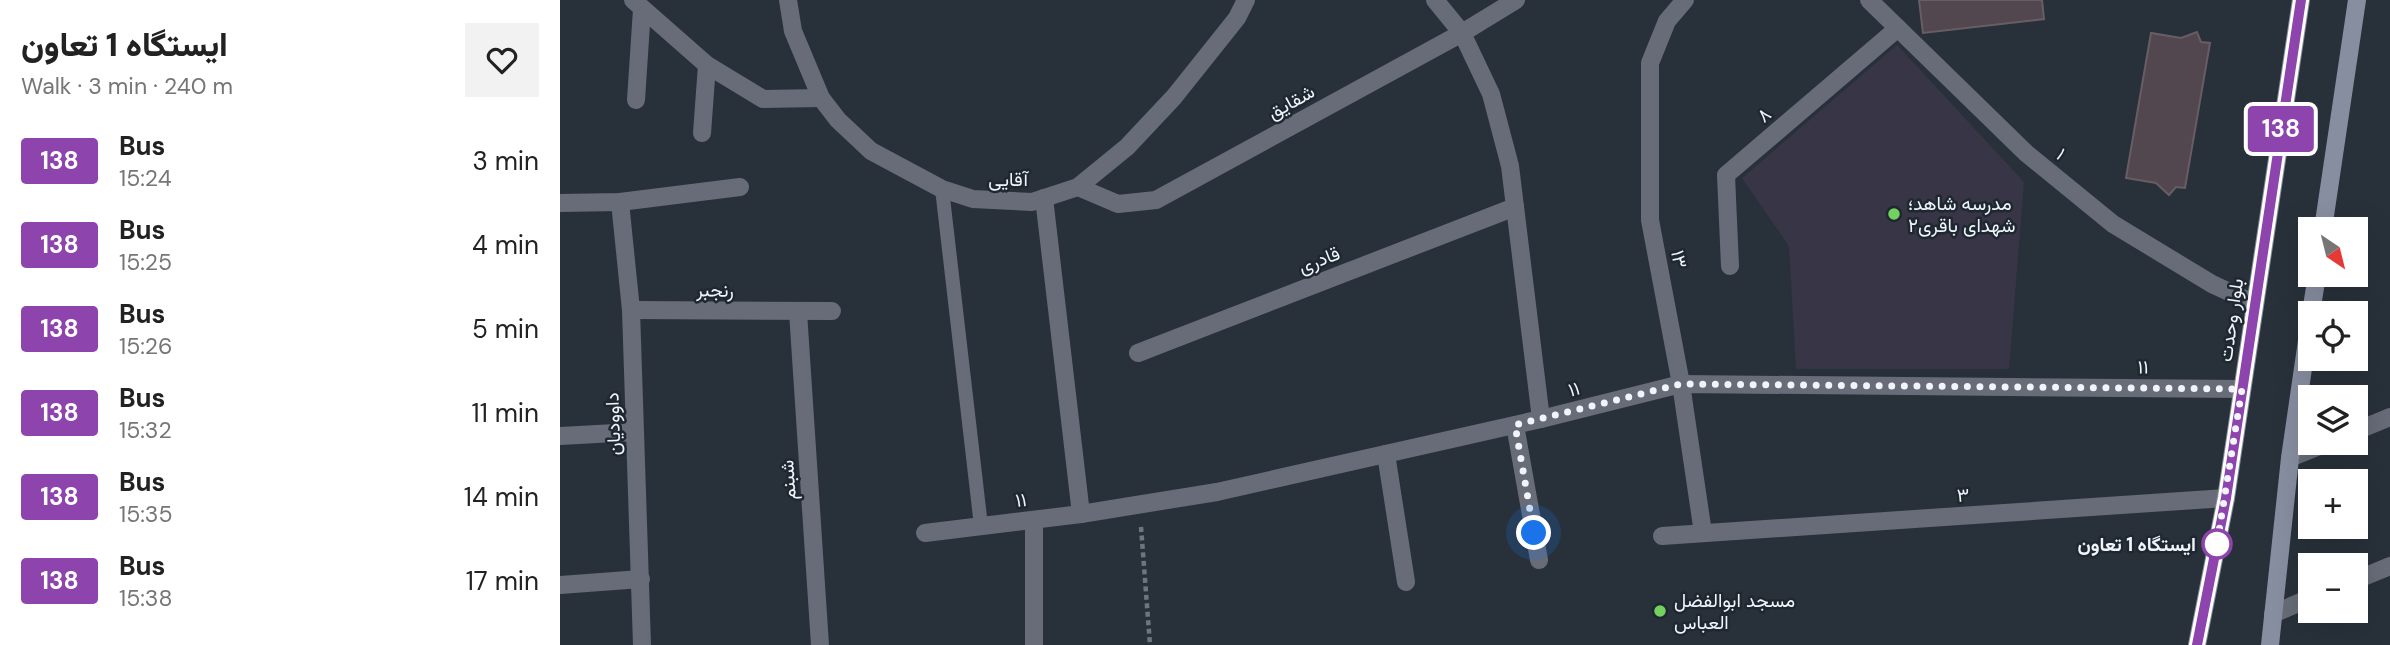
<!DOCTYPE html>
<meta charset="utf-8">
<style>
:root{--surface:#fff;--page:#f2f2f2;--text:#222;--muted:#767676}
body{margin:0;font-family:"DM Sans",Vazirmatn,sans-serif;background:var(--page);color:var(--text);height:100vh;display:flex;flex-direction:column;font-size:26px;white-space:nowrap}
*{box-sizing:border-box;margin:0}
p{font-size:23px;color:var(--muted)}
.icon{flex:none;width:38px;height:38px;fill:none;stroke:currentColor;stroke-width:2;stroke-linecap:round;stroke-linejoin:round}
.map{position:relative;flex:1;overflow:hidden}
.details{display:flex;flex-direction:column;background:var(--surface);width:560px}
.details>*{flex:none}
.badge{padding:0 14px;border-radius:5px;font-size:24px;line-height:46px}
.needle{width:46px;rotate:145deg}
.fabs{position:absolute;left:1738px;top:217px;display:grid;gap:14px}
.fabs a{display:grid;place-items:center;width:70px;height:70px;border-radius:0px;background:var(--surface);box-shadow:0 7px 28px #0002;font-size:35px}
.you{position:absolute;width:35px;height:35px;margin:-18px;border:5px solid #fff;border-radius:50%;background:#1a73e8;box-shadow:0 0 0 10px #1a73e833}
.map>.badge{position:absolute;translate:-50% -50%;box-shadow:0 0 0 4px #fff}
.round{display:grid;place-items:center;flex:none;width:74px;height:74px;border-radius:0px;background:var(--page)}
.overview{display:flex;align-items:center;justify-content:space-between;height:119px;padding:0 21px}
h1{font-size:33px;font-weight:800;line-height:52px}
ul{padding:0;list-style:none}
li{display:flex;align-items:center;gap:21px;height:84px;padding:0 21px}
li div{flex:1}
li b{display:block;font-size:26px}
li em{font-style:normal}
li .badge{min-width:77px;font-weight:700;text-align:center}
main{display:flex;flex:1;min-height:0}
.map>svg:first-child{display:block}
.education{fill:#383546}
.building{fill:#52474f;stroke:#695d65;stroke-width:2}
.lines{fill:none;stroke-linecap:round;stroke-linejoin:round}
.path{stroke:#6d757d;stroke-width:4.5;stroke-dasharray:5 3.5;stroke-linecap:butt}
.service{stroke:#686c78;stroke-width:14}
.minor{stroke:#686c78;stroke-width:18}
.secondary{stroke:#878ea0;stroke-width:18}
.line-casing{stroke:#fff;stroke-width:16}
.line{stroke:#8e44ad;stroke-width:10}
.walk{stroke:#eff5fb;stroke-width:7;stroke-dasharray:0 12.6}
.poi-dot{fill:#73d25d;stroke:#1f2730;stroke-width:2.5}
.stop-dot{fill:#fff;stroke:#8e44ad;stroke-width:3.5}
.labels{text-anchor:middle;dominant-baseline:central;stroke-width:5;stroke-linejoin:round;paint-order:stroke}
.street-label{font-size:19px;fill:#eff5fb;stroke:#1f2730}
.poi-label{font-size:19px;fill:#eff5fb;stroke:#1f2730;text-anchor:start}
.stop-label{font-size:19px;font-weight:bold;fill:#eff5fb;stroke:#1f2730;text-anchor:end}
</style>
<main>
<section class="details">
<div class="overview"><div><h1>ایستگاه 1 تعاون</h1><p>Walk · 3 min · 240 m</p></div><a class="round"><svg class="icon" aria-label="heart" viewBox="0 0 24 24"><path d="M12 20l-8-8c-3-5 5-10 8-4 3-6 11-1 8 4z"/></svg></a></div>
<ul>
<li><span class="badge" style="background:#8e44ad;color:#fff">138</span><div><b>Bus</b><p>15:24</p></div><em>3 min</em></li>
<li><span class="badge" style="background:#8e44ad;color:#fff">138</span><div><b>Bus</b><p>15:25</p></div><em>4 min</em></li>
<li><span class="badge" style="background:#8e44ad;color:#fff">138</span><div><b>Bus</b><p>15:26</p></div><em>5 min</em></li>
<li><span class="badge" style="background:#8e44ad;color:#fff">138</span><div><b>Bus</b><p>15:32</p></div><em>11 min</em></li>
<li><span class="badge" style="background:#8e44ad;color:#fff">138</span><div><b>Bus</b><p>15:35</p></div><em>14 min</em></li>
<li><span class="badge" style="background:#8e44ad;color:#fff">138</span><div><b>Bus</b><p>15:38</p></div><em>17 min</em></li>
</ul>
</section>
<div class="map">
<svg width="1830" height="645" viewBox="0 0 1830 645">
<rect width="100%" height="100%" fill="#28313a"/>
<path class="education" d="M1337,45L1464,182L1449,369H1236L1229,246L1182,178Z"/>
<g class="building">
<path d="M1359,0H1482L1484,19L1363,33Z"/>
<path d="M1637,32L1641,42L1650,43L1625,188L1616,187L1609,195L1596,183L1566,178L1591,33L1621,38Z"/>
</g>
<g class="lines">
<path class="path" d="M581,527L590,645"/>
<path class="service" d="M382,189L421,526"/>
<g class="minor">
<path d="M73,0L147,65L203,99L261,98"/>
<path d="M228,0L233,31L261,98L278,120L311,151L382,189L413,199L472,202L518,187L567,147L614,97L677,18L686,0"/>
<path d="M875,0L902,33L931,94L950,166L981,419"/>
<path d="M1125,0L1107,21L1090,63V220L1121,384L1143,533"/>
<path d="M1309,0L1466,153L1553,224L1652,284L1695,304"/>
<path d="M76,100L82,9"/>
<path d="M142,133L147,65"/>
<path d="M518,187L558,204L596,200L902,33L956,0"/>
<path d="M484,198L521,514"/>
<path d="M60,202L71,310L82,645"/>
<path d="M0,203L60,202L180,187"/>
<path d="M1170,266L1166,175L1338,28"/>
<path d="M71,310L272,311"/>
<path d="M238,312L260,645"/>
<path d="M578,353L955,207"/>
<path d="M955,425L979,560"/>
<path d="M1796,431L1830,417"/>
<path d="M0,436L74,432"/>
<path d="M826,454L846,582"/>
<path d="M1730,458L1767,443"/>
<path d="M365,533L521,514L657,492L981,419L1121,384L1682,389"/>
<path d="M1102,536L1666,498"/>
<path d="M1796,580L1830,566"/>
<path d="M0,585L81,579"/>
<path d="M1713,614L1750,598"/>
<path d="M474,645V520"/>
</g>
<g class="secondary">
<path d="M1763,229L1797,0"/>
<path d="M1751,313L1757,275"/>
<path d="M1637,645L1666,498L1741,0"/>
<path d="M1710,645L1730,458L1750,320"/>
</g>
</g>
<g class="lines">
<defs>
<path id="line" d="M1637,645L1666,498L1741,0"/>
</defs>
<use href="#line" class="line-casing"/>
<use href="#line" class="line"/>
<path class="walk" d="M974,533L955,425L1121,384L1682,389L1657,544"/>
</g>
<g class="poi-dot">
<circle cx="1334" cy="214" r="7"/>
<circle cx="1100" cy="611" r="7"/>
</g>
<circle class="stop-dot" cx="1657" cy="544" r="14"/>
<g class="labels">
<g class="street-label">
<text transform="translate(731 102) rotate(-29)">شقایق</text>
<text transform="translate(1204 115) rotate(-41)">۸</text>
<text transform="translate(1501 154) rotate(39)">۱</text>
<text x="448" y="179">آقایی</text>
<text transform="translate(1119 259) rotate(79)">۱۳</text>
<text transform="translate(759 260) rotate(-21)">قادری</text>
<text transform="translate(155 290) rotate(1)">رنجبر</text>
<text transform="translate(1671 320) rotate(-82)">بلوار وحدت</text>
<text transform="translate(1583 367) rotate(1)">۱۱</text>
<text transform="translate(1014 389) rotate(-14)">۱۱</text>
<text transform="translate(53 424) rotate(-92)">داوودیان</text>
<text transform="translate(228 480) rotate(-94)">شبنم</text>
<text transform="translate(1403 495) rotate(-4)">۳</text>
<text transform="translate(461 500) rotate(-7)">۱۱</text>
</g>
<g class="poi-label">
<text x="1348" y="203">مدرسه شاهد؛<tspan x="1348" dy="22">شهدای باقری۲</tspan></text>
<text x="1114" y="600">مسجد ابوالفضل<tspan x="1114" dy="22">العباس</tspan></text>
</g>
<g class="stop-label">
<text x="1636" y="544">ایستگاه 1 تعاون</text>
</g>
</g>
</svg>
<div class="fabs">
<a><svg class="needle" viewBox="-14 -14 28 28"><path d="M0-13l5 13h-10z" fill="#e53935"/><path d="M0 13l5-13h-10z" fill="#767676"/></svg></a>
<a><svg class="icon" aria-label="locate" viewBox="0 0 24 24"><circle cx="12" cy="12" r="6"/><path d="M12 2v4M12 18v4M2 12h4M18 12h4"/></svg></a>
<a><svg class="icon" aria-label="layers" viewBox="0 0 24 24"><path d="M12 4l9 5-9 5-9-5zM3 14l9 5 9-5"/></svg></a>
<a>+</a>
<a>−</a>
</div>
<div class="you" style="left:974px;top:533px"></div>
<b class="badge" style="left:1721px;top:129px;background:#8e44ad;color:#fff">138</b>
</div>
</main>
